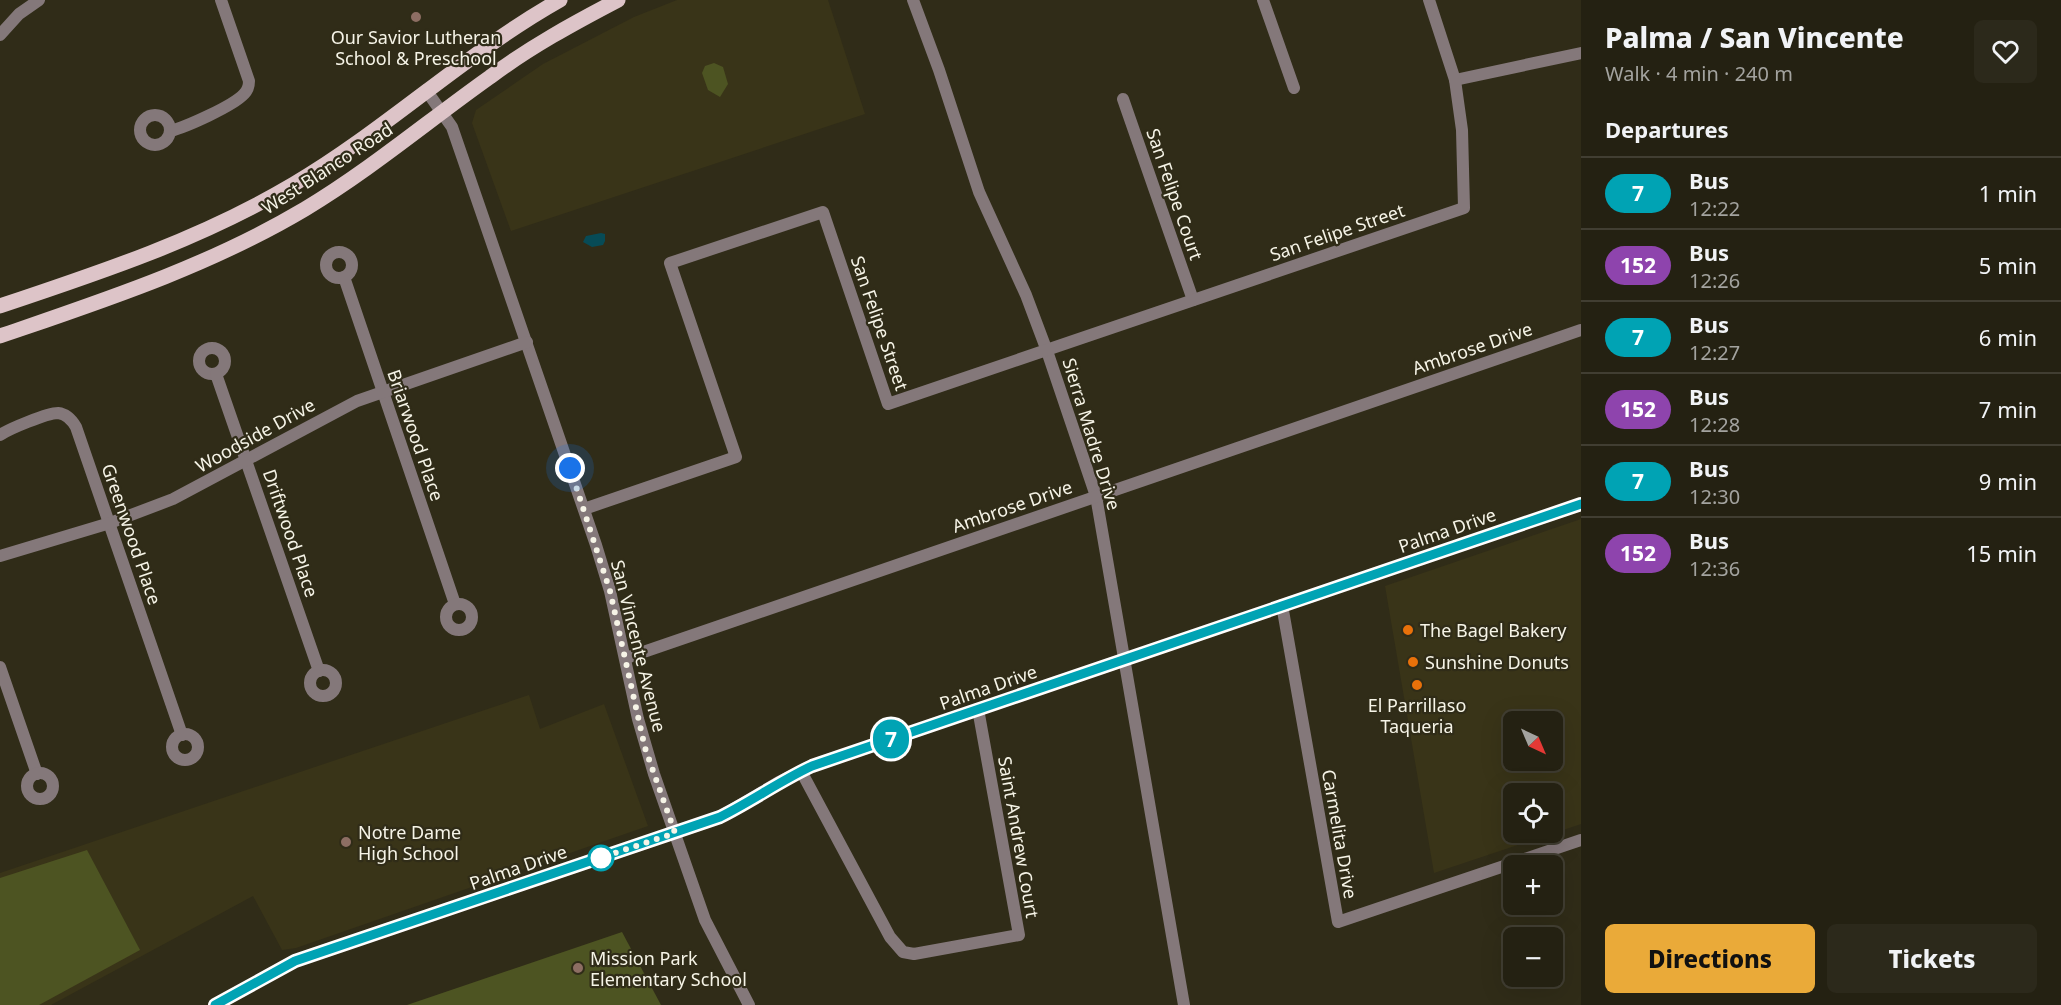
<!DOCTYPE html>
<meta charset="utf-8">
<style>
:root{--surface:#242112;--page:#2c291b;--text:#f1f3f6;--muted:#a3a39f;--line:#413e32;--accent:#eaaa39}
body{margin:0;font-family:"Noto Sans",sans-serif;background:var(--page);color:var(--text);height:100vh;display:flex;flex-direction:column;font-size:22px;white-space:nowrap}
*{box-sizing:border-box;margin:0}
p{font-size:20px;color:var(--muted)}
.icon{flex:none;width:33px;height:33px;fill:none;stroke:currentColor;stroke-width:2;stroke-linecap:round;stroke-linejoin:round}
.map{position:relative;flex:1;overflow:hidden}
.sheet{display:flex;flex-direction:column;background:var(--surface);width:480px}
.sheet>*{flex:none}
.badge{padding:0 12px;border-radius:20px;font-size:21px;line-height:39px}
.needle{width:39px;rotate:136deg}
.buttons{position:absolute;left:1503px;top:711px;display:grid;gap:12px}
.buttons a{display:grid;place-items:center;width:60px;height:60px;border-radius:9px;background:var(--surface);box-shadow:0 6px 24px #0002,0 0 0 2px var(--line);font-size:30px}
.you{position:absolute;width:30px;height:30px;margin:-15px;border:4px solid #fff;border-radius:50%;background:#1a73e8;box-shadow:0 0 0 9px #1a73e833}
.map>.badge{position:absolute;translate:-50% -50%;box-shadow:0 0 0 3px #fff}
h2{padding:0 24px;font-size:22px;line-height:54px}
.round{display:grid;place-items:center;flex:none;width:63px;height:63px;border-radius:9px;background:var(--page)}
.summary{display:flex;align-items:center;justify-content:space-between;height:102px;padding:0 24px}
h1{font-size:28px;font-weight:800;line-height:45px}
.button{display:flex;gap:12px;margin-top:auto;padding:12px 24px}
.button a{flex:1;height:69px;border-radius:9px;background:var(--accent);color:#111;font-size:24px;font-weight:800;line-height:69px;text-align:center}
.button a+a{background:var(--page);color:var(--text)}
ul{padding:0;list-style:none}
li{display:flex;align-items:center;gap:18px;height:72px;padding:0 24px;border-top:2px solid var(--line)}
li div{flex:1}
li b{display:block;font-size:22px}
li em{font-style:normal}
li .badge{min-width:66px;font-weight:700;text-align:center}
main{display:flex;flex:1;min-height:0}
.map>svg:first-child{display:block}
.built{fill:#393418;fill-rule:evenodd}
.green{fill:#4d5422}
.water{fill:#074b56}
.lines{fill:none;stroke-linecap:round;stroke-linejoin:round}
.street{stroke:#84787a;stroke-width:12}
.primary{stroke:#ddc4c8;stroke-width:15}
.line-casing{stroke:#fff;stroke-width:14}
.line{stroke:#00a3b4;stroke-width:9}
.walk{stroke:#f6f4e7;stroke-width:6;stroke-dasharray:0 10.8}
.education-dot{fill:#8d6e63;stroke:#302c18;stroke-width:2}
.food-dot{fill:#e8710a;stroke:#302c18;stroke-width:2}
.stop-dot{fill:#fff;stroke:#00a3b4;stroke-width:3}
.labels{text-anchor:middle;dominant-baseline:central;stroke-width:4.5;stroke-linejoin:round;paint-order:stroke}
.poi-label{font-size:18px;fill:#f6f4e7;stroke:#302c18;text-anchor:start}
.street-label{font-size:18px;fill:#f6f4e7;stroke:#302c18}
</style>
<main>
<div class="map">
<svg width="1581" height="1005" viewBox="0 0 1581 1005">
<rect width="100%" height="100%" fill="#302c18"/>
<g class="built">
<path d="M677,0H828L865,114L511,231L472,123L476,110L543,64L634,17Z"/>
<path d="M1581,519V824L1434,873L1385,586ZM1514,722H1552V760H1514ZM1514,794H1552V832H1514Z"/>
<path d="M529,695L540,729L604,704L648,826L296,948L282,950L253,896L51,1005H0V873Z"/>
</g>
<g class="green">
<path d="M714,63L723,67L728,84L720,97L708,90L702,73L705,66Z"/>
<path d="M87,850L140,950L39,1005H0V878Z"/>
<path d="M622,932L661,1005H407Z"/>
</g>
<path class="water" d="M601,233L605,234V241L603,245L592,247L583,242L586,236Z"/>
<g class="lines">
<g class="street">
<path d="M913,0L939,70L979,192L1026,295L1047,351L1096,496L1184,1005"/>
<path d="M1263,0L1294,88"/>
<path d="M0,35L19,14L39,0"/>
<path d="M1455,80L1581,53"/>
<path d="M426,90L452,127L596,545L610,591L638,719L654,774L705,920L749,1005"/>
<path d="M1123,99L1193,300"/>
<circle cx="155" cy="130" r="15"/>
<path d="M170,131C186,127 233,106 244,94C248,90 249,86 249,81L221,0"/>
<circle cx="339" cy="265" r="13"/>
<path d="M344,277L455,604"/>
<circle cx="212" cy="361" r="13"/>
<path d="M216,374L319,671"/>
<path d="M0,435C9,429 47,413 58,413C67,414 72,420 76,427L182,735"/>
<path d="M584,509L736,457L670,263L823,212L888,404L1464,208L1462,130L1455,80L1429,0"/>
<path d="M0,556L110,523L173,499L357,401L527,342"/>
<circle cx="459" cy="617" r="13"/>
<path d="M1282,605L1338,922L1581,840"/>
<path d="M626,658L1581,330"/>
<path d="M0,667L37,774"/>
<circle cx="323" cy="683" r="13"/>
<circle cx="185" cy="747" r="13"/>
<path d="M801,771L890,937L903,952L914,954L1019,935L978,709"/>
<circle cx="40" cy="786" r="13"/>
<path d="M215,1005L295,961L720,817L779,782L812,766L1581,504"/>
</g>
<g class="primary">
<path d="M0,306C102,272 201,239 294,184C387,129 466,53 560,0"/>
<path d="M0,336C105,300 209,266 305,209C370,170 428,121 490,77C530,47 574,23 618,0"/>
</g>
</g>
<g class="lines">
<defs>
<path id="line" d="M215,1005L295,961L720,817C752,801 780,781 812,766L1581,504"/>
</defs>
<use href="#line" class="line-casing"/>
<use href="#line" class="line"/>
<path class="walk" d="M570,468L610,591L645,748L675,833L597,859L601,858"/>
</g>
<g class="education-dot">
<circle cx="416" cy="17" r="6"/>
<circle cx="346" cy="842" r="6"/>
<circle cx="578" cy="968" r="6"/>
</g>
<g class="food-dot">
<circle cx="1408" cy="630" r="6"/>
<circle cx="1413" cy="662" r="6"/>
<circle cx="1417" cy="685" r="6"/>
</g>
<circle class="stop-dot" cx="601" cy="858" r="12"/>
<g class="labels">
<g class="poi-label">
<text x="416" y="37" text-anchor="middle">Our Savior Lutheran<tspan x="416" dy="21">School &amp; Preschool</tspan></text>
<text x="1420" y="630">The Bagel Bakery</text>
<text x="1425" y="662">Sunshine Donuts</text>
<text x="1417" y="705" text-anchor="middle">El Parrillaso<tspan x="1417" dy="21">Taqueria</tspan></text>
<text x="358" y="832">Notre Dame<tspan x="358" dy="21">High School</tspan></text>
<text x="590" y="958">Mission Park<tspan x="590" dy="21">Elementary School</tspan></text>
</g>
<g class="street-label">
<text transform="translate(327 168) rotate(-33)">West Blanco Road</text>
<text transform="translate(1175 194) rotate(71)">San Felipe Court</text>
<text transform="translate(1337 232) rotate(-19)">San Felipe Street</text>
<text transform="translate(880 323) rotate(71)">San Felipe Street</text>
<text transform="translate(1472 348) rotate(-19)">Ambrose Drive</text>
<text transform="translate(1092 434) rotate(73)">Sierra Madre Drive</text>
<text transform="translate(255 435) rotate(-29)">Woodside Drive</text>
<text transform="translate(416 435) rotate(71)">Briarwood Place</text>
<text transform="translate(1012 506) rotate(-19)">Ambrose Drive</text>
<text transform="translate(1447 530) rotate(-19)">Palma Drive</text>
<text transform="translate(291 533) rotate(71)">Driftwood Place</text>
<text transform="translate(132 534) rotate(71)">Greenwood Place</text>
<text transform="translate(639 646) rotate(76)">San Vincente Avenue</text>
<text transform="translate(988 687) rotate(-19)">Palma Drive</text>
<text transform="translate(1340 834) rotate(80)">Carmelita Drive</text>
<text transform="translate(1019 837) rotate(80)">Saint Andrew Court</text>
<text transform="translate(518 867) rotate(-19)">Palma Drive</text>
</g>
</g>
</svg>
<div class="buttons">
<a><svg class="needle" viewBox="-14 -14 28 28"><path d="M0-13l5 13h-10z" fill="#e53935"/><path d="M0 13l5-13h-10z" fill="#a3a39f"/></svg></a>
<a><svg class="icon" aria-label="locate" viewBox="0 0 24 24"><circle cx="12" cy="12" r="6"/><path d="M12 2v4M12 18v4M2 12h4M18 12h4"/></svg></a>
<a>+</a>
<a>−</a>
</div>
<div class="you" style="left:570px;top:468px"></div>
<b class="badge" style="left:891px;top:739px;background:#00a3b4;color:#fff">7</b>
</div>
<section class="sheet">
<div class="summary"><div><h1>Palma / San Vincente</h1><p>Walk · 4 min · 240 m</p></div><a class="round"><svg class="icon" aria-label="heart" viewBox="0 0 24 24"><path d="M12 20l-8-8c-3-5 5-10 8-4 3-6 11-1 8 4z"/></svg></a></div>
<h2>Departures</h2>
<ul>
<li><span class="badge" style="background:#00a3b4;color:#fff">7</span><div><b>Bus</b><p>12:22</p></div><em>1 min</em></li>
<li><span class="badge" style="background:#8e44ad;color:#fff">152</span><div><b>Bus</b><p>12:26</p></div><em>5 min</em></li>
<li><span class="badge" style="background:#00a3b4;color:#fff">7</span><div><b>Bus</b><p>12:27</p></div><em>6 min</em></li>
<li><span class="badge" style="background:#8e44ad;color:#fff">152</span><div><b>Bus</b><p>12:28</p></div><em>7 min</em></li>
<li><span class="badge" style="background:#00a3b4;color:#fff">7</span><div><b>Bus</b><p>12:30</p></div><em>9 min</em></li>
<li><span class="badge" style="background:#8e44ad;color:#fff">152</span><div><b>Bus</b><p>12:36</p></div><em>15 min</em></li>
</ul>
<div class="button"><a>Directions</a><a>Tickets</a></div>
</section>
</main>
